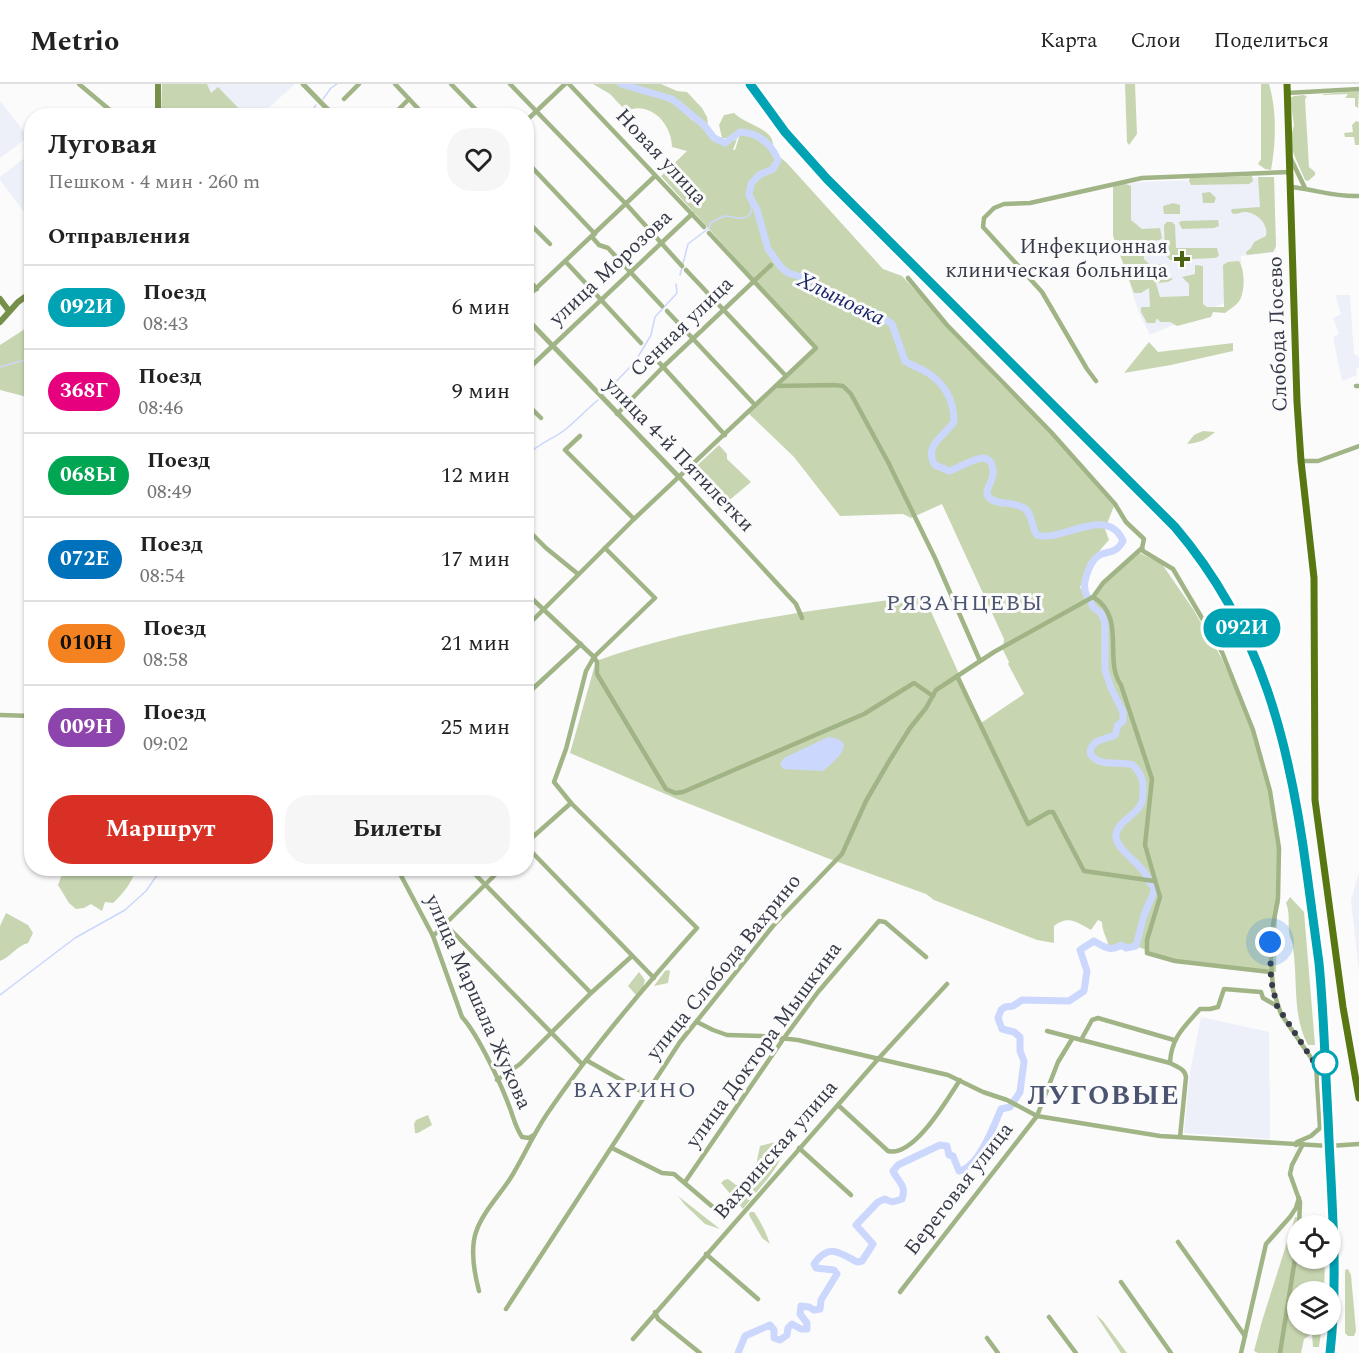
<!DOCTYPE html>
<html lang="ru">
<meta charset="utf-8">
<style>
:root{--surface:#fff;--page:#f6f6f6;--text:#222;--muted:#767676;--line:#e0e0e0;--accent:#d93025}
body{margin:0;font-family:Spectral,serif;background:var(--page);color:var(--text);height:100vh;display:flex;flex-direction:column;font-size:22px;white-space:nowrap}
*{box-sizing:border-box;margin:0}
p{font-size:20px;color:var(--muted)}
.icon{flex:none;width:33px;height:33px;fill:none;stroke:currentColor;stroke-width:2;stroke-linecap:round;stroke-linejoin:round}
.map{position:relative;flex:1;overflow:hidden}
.details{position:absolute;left:24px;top:24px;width:510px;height:768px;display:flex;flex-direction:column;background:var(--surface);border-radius:24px;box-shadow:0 2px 4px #0004}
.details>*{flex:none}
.badge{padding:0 12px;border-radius:20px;font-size:21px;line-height:39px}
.controls{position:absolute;left:1287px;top:1131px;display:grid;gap:12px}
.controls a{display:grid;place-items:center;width:54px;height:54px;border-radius:50%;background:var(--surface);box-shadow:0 2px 4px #0004;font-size:30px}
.you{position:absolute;width:30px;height:30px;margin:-15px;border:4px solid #fff;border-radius:50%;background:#1a73e8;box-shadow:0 0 0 9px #1a73e833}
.map>.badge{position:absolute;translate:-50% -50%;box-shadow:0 0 0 3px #fff}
h2{padding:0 24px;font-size:22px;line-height:54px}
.round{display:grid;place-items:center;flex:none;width:63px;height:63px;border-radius:24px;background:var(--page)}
.overview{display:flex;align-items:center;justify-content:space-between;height:102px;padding:0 24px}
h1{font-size:28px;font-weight:700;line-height:45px}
.button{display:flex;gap:12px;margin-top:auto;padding:12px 24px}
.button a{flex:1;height:69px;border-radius:24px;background:var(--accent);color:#fff;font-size:24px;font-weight:700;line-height:69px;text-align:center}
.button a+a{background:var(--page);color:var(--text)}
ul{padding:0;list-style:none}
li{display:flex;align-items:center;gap:18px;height:84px;padding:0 24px;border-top:2px solid var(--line)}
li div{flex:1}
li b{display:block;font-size:22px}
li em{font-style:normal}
li .badge{min-width:66px;font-weight:700;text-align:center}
header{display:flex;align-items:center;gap:36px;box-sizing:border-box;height:84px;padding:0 30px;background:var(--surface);border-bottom:2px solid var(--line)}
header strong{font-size:28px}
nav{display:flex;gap:33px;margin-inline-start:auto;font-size:21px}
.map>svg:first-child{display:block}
.built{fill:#edf0f8}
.green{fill:#c7d6b1}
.water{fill:#cbd7fc}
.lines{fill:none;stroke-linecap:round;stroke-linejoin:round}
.stream{stroke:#cbd7fc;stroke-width:1.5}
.river{stroke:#cbd7fc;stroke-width:7}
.minor{stroke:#a1b486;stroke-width:4.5}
.tertiary{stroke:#a1b486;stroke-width:5}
.secondary{stroke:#76904a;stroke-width:6}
.primary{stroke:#587611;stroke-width:7}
.rail{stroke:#7e818a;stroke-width:1.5;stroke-dasharray:3 6;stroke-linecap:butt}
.line-casing{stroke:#fff;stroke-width:14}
.line{stroke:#00a3b4;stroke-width:9}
.walk{stroke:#373b49;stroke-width:6;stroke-dasharray:0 10.8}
.poi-dot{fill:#4b6414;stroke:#fbfbfb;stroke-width:2}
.stop-dot{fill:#fff;stroke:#00a3b4;stroke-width:3}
.labels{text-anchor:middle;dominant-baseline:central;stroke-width:6;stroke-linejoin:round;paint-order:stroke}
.street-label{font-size:21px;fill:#373b49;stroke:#fbfbfb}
.poi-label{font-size:21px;fill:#373b49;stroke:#fbfbfb;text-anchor:end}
.water-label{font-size:22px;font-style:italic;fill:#1a2569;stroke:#fbfbfb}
.neighbourhood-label{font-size:22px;letter-spacing:1.5px;fill:#4b5470;stroke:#fbfbfb}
.district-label{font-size:27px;font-weight:bold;letter-spacing:1.5px;fill:#4b5470;stroke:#fbfbfb}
</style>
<header>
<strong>Metrio</strong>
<nav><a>Карта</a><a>Слои</a><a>Поделиться</a></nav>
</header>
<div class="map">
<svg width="1359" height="1269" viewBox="0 0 1359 1269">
<rect width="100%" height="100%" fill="#fbfbfb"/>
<g class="built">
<path d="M207,0H295L261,31L188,32L211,9Z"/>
<path d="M0,17L28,53L0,74Z"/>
<path d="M31,69V137L0,96V93Z"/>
<path d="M1274,93L1276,168L1241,172L1242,211L1150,251L1139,229L1116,157L1117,101L1141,98Z"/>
<path d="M1335,211H1350L1354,270L1359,273V283L1356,285L1357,291L1342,297L1333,253L1339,250L1333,234L1341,230Z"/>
<path d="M1359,789V887L1351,816Z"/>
<path d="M1201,933L1269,948L1270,1055L1184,1049L1190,988Z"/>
</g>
<g class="green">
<path d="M162,0H207L211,9L218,3L245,31H161Z"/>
<path d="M593,0H616L666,16L674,20L692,36L704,43L712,55L725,61L737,55L733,66H735L740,50L755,54L786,78L883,185L902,192L998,297L1036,333L1114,422L1105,445L1109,456C1095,471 1086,484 1080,504L1093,513L1099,504L1136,467L1162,480L1193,525L1221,573L1251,641L1268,701L1279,765L1280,818L1277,830L1276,888L1174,877L1136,862L1126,864L1121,862L1114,866L1109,865C1108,854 1102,849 1102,838L1098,836L1091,846C1076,838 1069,831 1054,842V859L1037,856L934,816L926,810L827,774L677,715L570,669L596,577C700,540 812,526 922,512H924L981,639L1024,610L1008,580L1009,578L1003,566L1004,555L942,420L911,434L903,430L840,432L794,373L747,328L815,262L661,92L687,67L672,63C672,40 650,16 626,27L610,10Z"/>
<path d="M626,0H661L677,7L687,8L702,24L707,33L708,40L687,26L673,13Z"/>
<path d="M1125,0H1135L1137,50L1129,61L1127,58Z"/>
<path d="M1261,0H1269C1277,26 1276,59 1271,86L1265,85L1258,80L1261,75Z"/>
<path d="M1359,7L1358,24L1355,22V14H1345L1348,10L1323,11V10Z"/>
<path d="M1304,11L1307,13L1305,15L1309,83L1315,88V91L1308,97L1305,96L1292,66L1291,52L1294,41L1290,14L1294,12Z"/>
<path d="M734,29C747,42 774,44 773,62C763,52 752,47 739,45L727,54H722L719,41L724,31Z"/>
<path d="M1356,37L1359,38V61H1355L1354,53H1345L1344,49L1353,48L1352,41Z"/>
<path d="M1252,92L1253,97L1249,100L1191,101L1189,97L1190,94Z"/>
<path d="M1258,93H1274L1276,162L1273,168L1247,171L1246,168L1251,164L1254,158L1266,152C1269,140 1256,127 1243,128C1240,129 1236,130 1233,130L1231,127L1232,125L1260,123Z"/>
<path d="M1123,99L1131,102V136L1142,145L1160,144L1162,154L1160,156L1143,158L1144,175L1149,180H1164V191L1173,195L1168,198L1156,199L1160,213L1189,212V200L1182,193L1195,190V181L1203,182V220L1207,223H1224L1223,181L1228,178L1239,177C1245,187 1245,206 1240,216C1237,221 1230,225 1225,229L1213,228L1211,233L1177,242L1170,238H1160L1157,234L1155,239H1147L1141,228V223H1150L1149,204L1141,209H1134L1113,152V102Z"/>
<path d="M1210,108L1216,114L1214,119H1203L1202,109Z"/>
<path d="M1173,119L1180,121V130H1164L1163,122Z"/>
<path d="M1218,136L1219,142L1214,144L1182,145L1179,139L1181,137Z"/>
<path d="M1167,138H1172L1175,141L1176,164H1217L1219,172L1215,174L1170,176L1165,170L1164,141Z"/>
<path d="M31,241V314L0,306V261Z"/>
<path d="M1149,258L1158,268L1233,259V267L1171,281L1124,289Z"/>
<path d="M1203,347L1215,348C1206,356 1199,359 1187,360L1194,351Z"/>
<path d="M719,361L727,370V375L751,398L726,419L721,427L687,391Z"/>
<path d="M64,785V784L136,785C132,798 124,809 113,819L105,818L102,827L91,820L84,824L76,825L69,819L58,801Z"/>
<path d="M1290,813L1304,828L1315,961H1308C1292,932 1298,897 1293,864C1293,858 1289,853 1289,847C1288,836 1290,829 1286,819Z"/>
<path d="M6,829L28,841L33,849L28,859C16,862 12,872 0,877V842Z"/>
<path d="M668,886L670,887L668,899L654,902L665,887Z"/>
<path d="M639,888L645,896L643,904L636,911L628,902Z"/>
<path d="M428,1031L432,1041L418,1049H415L414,1040L416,1036Z"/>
<path d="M775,1058L782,1072C773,1092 756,1107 743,1125L721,1099L724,1096L728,1095L736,1101H745L754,1091L760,1062Z"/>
<path d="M678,1112L720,1145L705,1140L685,1121Z"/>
<path d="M750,1128H754C761,1138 766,1149 770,1160L762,1154L749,1131Z"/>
<path d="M1295,1133L1313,1135L1314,1141L1298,1142V1174L1325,1175L1324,1207L1298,1208V1240L1322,1241L1319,1263H1313L1312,1250L1304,1255L1301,1269H1258L1254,1267L1262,1237Z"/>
<path d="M1348,1185L1351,1191L1356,1247L1354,1252H1348L1345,1249V1186Z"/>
<path d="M1096,1231L1103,1237L1127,1269H1121Z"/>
</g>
<path class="water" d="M828,653C860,656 835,677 823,687L783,685L780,679L784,674Z"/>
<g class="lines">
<g class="stream">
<path d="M323,15L331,4L337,0"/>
<path d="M308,32L316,21"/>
<path d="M680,191L688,160L709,144L710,139L724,132C735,132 742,139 751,129V116"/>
<path d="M0,283L32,274"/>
<path d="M604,310L635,278L651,251L655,233L677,209L676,200"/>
<path d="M526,373C536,360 554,355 566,345C577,336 587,325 598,316"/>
<path d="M0,911L75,854L125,826L146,807L162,784"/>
</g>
<g class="river">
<path d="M621,0L672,15L704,41L714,54L725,59L740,48C758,49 771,59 778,76L773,85L759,91L751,100L749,111L757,126L768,165L781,183L788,189L808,195L863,227L876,229L892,240L905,277C911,281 917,283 923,286C943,297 954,315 954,338C944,352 923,362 935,381L949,387C962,384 992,359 993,388C994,397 986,402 987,411C995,423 1012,416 1024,424C1033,430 1031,443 1037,451C1061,459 1107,420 1123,457C1112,478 1098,457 1087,490C1084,499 1083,505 1088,514"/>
<path d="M1090,517L1094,524L1101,529L1105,539V586L1111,604"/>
<path d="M1113,608L1123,628V637L1118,641L1115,651C1104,656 1091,655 1090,669C1099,685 1119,676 1133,681C1140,688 1144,696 1143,706C1143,710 1143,717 1141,720C1136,732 1114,739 1116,754C1118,767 1141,779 1148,794"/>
<path d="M738,1269L745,1252L770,1241L774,1246V1254L780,1256L787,1251L788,1244L792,1240L801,1245H807V1239L800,1230L801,1222L809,1223L814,1226L820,1225L821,1216L837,1190L834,1186L816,1184L814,1180C829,1158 840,1169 857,1178L862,1177L873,1160L856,1141L878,1118L885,1115C892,1119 894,1118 902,1115C907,1101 898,1098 893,1087L898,1081L940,1061L947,1062L949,1071L953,1072L959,1087C978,1084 994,1042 1001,1025L1010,1023L1020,1008L1024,977L1020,967V953L1014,948L1002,945L998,934L1001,926L1005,923L1013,922L1022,916L1069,917L1084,907L1087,887L1080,866L1094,857C1104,863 1110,868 1121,861L1126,864L1136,862L1144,831L1154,808L1153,802L1150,799"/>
</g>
<g class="minor">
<path d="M79,0L117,32"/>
<path d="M395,0L425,32"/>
<path d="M451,0L482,32"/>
<path d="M510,0L627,121L682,182"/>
<path d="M569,0L704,143"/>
<path d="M1287,9L1359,5"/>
<path d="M344,15L359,0"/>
<path d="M323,32L328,25"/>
<path d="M392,32L409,15"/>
<path d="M526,37L565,0"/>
<path d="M1291,75L1305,104"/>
<path d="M526,77L595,150"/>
<path d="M1290,103C1315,105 1331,113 1359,112"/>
<path d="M526,136L550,160"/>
<path d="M592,153L599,161L608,164L662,222"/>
<path d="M566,178L641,259"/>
<path d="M686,186L786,292"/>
<path d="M526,193L537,205"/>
<path d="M908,194L947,241L1051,348L1115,420L1126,438L1144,455L1142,464L1143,467L1173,485L1222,568L1253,646L1270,707L1279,764L1278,814L1270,858L1273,906L1281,930L1316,981L1320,1044L1311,1052L1297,1058L1296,1061"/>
<path d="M526,214L655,92"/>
<path d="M667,227L755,321"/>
<path d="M655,274L725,351"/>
<path d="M526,287L692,130"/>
<path d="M1096,297L1087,285L1042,208L983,143L984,134L994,124L1004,120L1030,119L1142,94L1290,88"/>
<path d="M776,302L834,301L843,302L851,310L888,378L935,474L980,577"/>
<path d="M1356,302H1359"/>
<path d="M526,319L541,334"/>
<path d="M617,330L663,283L771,181"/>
<path d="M580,352L565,366L634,435"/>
<path d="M1301,377H1318L1359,362"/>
<path d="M679,393L796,520L802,534"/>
<path d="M526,444L546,464L578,490"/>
<path d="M526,509L594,573L597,578V590L666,705L675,709L683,708L864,630L914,599L933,612"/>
<path d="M1093,513C1127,533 1103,576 1121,601L1152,695L1145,761L1160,813L1147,856V869L1175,877L1270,888"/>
<path d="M526,543L634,435L816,264L709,149"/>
<path d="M957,592L1028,740L1049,728H1053L1084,787L1154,797"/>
<path d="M526,611L581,560"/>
<path d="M0,631L32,632"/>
<path d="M526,759L571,719"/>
<path d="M526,762L654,894"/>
<path d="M397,784L433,852L462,933C479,952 502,1002 511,1027C514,1036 516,1044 522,1053L529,1054L534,1051"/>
<path d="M469,784L591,909"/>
<path d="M446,841L582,980"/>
<path d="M433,852L502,784"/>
<path d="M697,938L713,946L727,951L761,952L798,956L948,991L983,1008L1007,1016L1037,1032L1160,1052L1329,1062L1359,1060"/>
<path d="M1047,947L1170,979"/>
<path d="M1081,956L1092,936L1098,934L1174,956"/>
<path d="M586,976L646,1010"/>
<path d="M497,996L520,980L591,909L632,872"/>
<path d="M838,1021L888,1067C914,1074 948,1014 960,996"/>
<path d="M1180,1053L1186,993C1185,985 1177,983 1170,979C1171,954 1184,943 1200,925H1210L1218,923L1224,905L1261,908L1263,914L1277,922"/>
<path d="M612,1064L662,1089L674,1090L714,1124"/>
<path d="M799,1064L851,1111"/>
<path d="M685,1098L784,954L818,908L879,837L885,838L926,873"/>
<path d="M1299,1142L1300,1118L1290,1090L1292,1081L1303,1060"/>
<path d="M1178,1158L1245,1252"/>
<path d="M706,1170L758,1215"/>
<path d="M1121,1198L1171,1269"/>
<path d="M479,1207C474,1188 470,1166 476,1148C483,1127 502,1109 513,1090C525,1070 534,1049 547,1030C591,965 644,903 697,844L571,719L554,698L566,665L586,587L594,573L655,514L605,464"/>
<path d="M900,1208L1037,1032L1058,978L1072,955"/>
<path d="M506,1225L680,958L773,842L842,770L866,717L888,679L910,644L926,624L936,606L994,568L1093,513L1103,499L1142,464"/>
<path d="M655,1228L658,1235L700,1269"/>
<path d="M1049,1233L1076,1269"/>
<path d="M987,1254L998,1269"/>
<path d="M633,1255L879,974L947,900"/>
<path d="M1241,1269L1266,1160L1290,1133L1296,1124L1299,1114"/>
<path d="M1280,1269L1298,1156"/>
</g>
<g class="tertiary">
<path d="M303,0L334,32"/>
<path d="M526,234L679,393"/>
</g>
<g class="secondary">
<path d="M158,0V32"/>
<path d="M0,215L9,227"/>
<path d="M0,238L18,218L32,208"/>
</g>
<path class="primary" d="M1287,0L1297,318L1301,377L1314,494L1315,716L1343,923L1359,1014"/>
<path class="rail" d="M750,0L785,48L827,95L1175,443C1269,552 1292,676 1310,813C1326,933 1331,1056 1334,1177V1217L1330,1269"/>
</g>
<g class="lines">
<defs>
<path id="line" d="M750,0L785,48L827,95L1175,443C1262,545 1290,660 1307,790C1311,819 1315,849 1319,879C1324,930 1325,982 1328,1033C1331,1112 1339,1191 1330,1269"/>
</defs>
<use href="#line" class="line-casing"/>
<use href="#line" class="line"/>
<path class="walk" d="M1270,858L1271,896L1277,922L1316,981L1325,979"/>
</g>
<path class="poi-dot" d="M1179 166h6v6h6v6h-6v6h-6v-6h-6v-6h6z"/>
<circle class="stop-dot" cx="1325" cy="979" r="12"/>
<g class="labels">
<g class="street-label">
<text transform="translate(661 73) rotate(47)">Новая улица</text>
<text transform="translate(611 184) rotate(-43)">улица Морозова</text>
<text transform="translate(682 243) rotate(-44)">Сенная улица</text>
<text transform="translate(1278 250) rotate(-92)">Слобода Лосево</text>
<text transform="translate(679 371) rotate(46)">улица 4-й Пятилетки</text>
<text transform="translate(724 883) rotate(-51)">улица Слобода Вахрино</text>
<text transform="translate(478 918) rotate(66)">улица Маршала Жукова</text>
<text transform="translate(764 961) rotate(-54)">улица Доктора Мышкина</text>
<text transform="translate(776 1066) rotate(-49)">Вахринская улица</text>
<text transform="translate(959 1105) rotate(-52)">Береговая улица</text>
</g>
<g class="poi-label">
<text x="1168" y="163">Инфекционная<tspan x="1168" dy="24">клиническая больница</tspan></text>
</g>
<g class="water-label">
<text transform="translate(841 215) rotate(26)">Хлыновка</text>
</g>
<g class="neighbourhood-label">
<text x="965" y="519">РЯЗАНЦЕВЫ</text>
<text x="635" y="1006">ВАХРИНО</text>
</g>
<g class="district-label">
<text x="1104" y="1012">ЛУГОВЫЕ</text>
</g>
</g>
</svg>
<div class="controls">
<a><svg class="icon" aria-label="locate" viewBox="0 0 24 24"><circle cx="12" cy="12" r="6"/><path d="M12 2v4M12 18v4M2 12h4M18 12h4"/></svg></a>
<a><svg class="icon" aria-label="layers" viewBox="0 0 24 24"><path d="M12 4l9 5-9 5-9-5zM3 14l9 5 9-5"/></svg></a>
</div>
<div class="you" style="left:1270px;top:858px"></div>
<b class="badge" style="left:1242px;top:544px;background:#00a3b4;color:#fff">092И</b>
<section class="details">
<div class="overview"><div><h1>Луговая</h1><p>Пешком · 4 мин · 260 m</p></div><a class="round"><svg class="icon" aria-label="heart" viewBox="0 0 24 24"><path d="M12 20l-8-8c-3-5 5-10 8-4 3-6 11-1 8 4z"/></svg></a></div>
<h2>Отправления</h2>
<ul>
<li><span class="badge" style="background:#00a3b4;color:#fff">092И</span><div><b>Поезд</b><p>08:43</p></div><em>6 мин</em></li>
<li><span class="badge" style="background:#e6007e;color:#fff">368Г</span><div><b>Поезд</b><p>08:46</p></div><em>9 мин</em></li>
<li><span class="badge" style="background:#00a651;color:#fff">068Ы</span><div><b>Поезд</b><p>08:49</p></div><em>12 мин</em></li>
<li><span class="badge" style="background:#0072bc;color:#fff">072Е</span><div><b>Поезд</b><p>08:54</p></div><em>17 мин</em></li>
<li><span class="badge" style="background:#f58220;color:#111">010Н</span><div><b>Поезд</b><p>08:58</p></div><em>21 мин</em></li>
<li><span class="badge" style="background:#8e44ad;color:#fff">009Н</span><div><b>Поезд</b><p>09:02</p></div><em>25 мин</em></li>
</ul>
<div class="button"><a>Маршрут</a><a>Билеты</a></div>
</section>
</div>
